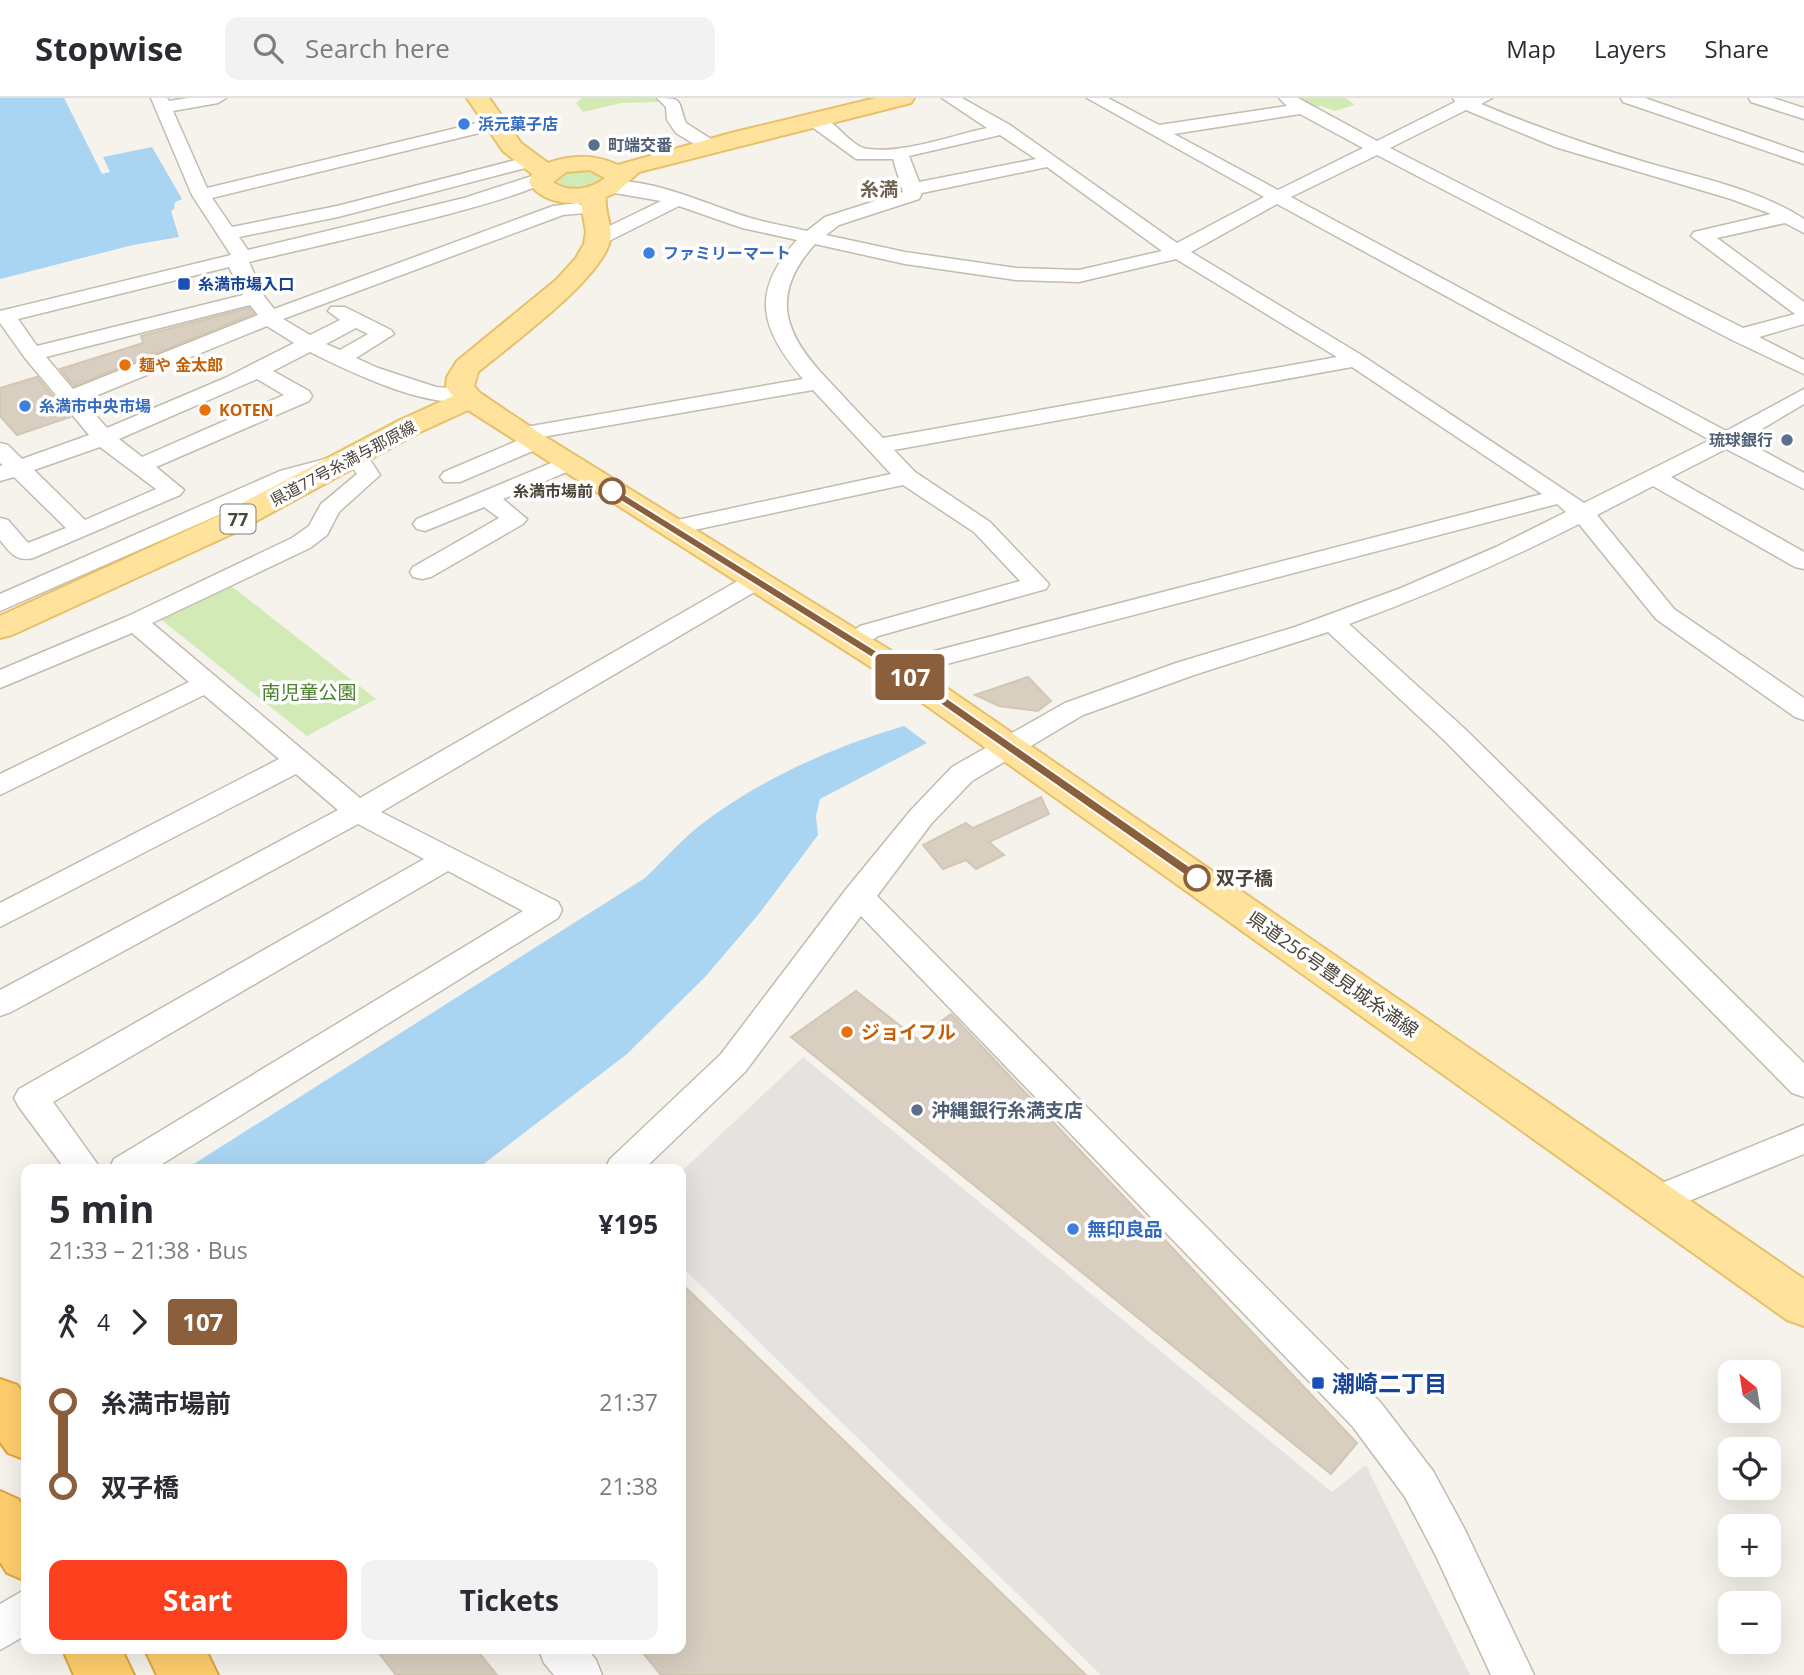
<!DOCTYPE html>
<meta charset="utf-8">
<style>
:root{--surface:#fff;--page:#f2f2f3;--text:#2b2b33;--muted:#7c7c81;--line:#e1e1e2;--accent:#fc3f1d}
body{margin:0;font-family:"Open Sans","Noto Sans JP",sans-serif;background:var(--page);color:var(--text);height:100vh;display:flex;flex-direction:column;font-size:26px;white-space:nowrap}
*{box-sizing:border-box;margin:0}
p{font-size:23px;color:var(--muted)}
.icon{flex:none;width:38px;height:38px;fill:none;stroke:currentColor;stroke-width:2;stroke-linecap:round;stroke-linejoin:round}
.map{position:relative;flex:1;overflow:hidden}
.side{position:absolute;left:21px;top:1066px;width:665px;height:490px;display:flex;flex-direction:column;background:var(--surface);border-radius:14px;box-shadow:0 7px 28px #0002}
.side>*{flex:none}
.badge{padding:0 14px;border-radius:5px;font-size:24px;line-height:46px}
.needle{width:46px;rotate:330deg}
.tools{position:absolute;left:1718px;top:1262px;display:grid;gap:14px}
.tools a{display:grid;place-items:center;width:63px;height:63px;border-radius:14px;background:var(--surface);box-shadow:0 7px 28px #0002;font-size:35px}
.map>.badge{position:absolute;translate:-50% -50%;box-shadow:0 0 0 4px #fff}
.legs{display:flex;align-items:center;gap:10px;height:77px;padding:0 28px;font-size:23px}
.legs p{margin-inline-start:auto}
.overview{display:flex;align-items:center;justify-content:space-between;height:119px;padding:0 28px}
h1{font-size:38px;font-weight:700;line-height:52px}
.button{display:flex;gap:14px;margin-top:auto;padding:14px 28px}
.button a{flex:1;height:80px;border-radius:14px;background:var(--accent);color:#fff;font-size:28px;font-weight:700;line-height:80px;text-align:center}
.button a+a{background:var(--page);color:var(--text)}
ul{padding:0 28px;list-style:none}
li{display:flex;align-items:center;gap:24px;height:84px;font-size:26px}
li i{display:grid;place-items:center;width:10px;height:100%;margin:0 9px;background:currentColor}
li i::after{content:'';width:18px;height:18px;margin:-9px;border:5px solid;border-radius:50%;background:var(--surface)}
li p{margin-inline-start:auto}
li:first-child i{background:linear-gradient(#0000 50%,currentColor 0)}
li:last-child i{background:linear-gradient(currentColor 50%,#0000 0)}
header{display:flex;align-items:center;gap:42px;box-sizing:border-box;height:98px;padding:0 35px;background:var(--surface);border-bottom:2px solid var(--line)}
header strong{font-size:33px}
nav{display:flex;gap:38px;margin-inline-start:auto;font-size:24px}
.search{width:490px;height:63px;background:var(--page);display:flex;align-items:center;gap:18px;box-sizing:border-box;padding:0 24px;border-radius:14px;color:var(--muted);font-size:26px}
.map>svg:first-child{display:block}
.green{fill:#d2eab5}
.parking{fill:#e5e3e0}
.water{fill:#a9d4f2}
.pier{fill:#f6f3ec}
.building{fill:#d8cfc1;stroke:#d3c7b4;stroke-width:2}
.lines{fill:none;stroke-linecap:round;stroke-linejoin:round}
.minor-casing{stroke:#c2bbae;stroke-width:3}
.major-casing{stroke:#e6c16a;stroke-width:4}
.highway-casing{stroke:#e0a43c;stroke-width:4}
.minor{fill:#fff;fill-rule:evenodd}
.major{fill:#ffe39c;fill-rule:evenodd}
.highway{fill:#ffcf6e;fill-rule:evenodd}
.line-1{fill:#8b5e3c;stroke:#fff;stroke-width:2}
.shop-dot{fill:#3f7fe0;stroke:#fff;stroke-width:2.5}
.service-dot{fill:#5c6f8a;stroke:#fff;stroke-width:2.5}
.transit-dot{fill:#1a4fb4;stroke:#fff;stroke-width:2.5}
.food-dot{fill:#e8710a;stroke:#fff;stroke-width:2.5}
.stop-1-dot{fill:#fff;stroke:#8b5e3c;stroke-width:3.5}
.labels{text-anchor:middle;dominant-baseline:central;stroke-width:7;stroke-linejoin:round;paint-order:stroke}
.far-shop-label{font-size:16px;font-weight:bold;fill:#366cbe;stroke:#fff;text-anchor:start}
.far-service-label{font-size:16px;font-weight:bold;fill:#4e5e75;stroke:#fff;text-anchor:start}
.far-transit-label{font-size:16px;font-weight:bold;fill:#164399;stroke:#fff;text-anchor:start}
.far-food-label{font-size:16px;font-weight:bold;fill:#c56008;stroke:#fff;text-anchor:start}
.far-street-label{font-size:16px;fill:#4b4439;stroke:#fff}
.far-stop-label{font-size:16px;font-weight:bold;fill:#4b4439;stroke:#fff;text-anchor:end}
.shield{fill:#fff;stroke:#817c74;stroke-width:2}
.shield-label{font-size:18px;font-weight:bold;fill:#4b4439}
.far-quarter-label{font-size:19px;font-weight:bold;fill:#6e6250;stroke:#fff}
.park-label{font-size:19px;fill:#4a7f2a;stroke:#fff}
.stop-label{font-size:19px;font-weight:bold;fill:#4b4439;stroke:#fff;text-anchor:start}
.street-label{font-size:19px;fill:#4b4439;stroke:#fff}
.food-label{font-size:19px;font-weight:bold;fill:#c56008;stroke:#fff;text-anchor:start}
.service-label{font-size:19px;font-weight:bold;fill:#4e5e75;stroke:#fff;text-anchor:start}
.shop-label{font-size:19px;font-weight:bold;fill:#366cbe;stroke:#fff;text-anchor:start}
.near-transit-label{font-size:23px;font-weight:bold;fill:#164399;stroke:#fff;text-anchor:start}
</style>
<header>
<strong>Stopwise</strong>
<div class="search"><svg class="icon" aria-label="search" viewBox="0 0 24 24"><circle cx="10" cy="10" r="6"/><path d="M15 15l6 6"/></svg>Search here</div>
<nav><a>Map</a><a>Layers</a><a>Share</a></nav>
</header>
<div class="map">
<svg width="1804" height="1577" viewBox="0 0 1804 1577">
<rect width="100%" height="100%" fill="#f6f3ec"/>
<g class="green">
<path d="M582,0H658L662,4L622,5L583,14L576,5Z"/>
<path d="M1298,0H1346L1355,7L1335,13L1321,8L1309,11Z"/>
<path d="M579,68L609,77L599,90L560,93L549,79Z"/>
<path d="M230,487L376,601L307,638L159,520Z"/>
</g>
<path class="parking" d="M803,959L1332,1394L1366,1367L1470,1577H1101L681,1168V1074Z"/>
<g class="water">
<path d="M0,0H64L102,76L110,74L103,59L152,49L182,101L175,104L174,111L171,113L179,139L133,147L0,181Z"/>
<path d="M904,628L927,645L820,701L816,718L818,737L758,817L705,879L627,956L477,1071H186L645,780C664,762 682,741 703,725C763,680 833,649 904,628Z"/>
</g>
<path class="pier" d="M12,1177L26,1197V1386L0,1403V1184Z"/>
<g class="building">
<path d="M249,210L254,216L74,288L60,271L143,245L141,238Z"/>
<path d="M37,279L70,319L17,337L0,318V290Z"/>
<path d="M1028,579L1051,603L1038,613L999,608L975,597Z"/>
<path d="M1041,699L1049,716L989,744L1004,757L976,771L966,762L943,771L923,747L966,725L973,730Z"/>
<path d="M856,893L917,941L951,916L1357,1345L1331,1376L791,939Z"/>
<path d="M681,1185L1086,1577H661L639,1550H681Z"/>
<path d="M375,1550H475L497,1577H396Z"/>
</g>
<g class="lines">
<defs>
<g id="minor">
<path d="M151,0H167L169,3L188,0H226L218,5L173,13L207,90L498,20L507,25L504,29L212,100L232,129L337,108L531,58L540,63L537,67L338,119L239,139L248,152L464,100L541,75L550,80C533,102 292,153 249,164L264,198L274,211L553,108L578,105L587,111L585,115L563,117L283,221L310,237L340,222L328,213L331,209H345L391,232L394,236L356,260L378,270L436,289L475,292L478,297L475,302C429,313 351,274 310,254L273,273L309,293L312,298L309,303L156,369L184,392L180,397L33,460C15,464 10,454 0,442V420L8,422L28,445L66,430L14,379L0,383V368L3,367L0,365V345L8,347L22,361L89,337L25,260L0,225V213L231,157L192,97ZM229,169L243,197L37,248L18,221ZM250,207L258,217L73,291L46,259ZM267,228L294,245L225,280L107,330L83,303ZM356,230L368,236L340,252L326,246ZM257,281L284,297L142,359L119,341ZM100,349L156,391L85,422L34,372Z"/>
<path d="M657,0C685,0 677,3 686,25L711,41L714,45L711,49H699L676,35L667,22L666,9Z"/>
<path d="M942,0H962L1010,27L1177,145L1264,99L1087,0H1108L1159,27L1287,8L1279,0H1298L1377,43L1455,4L1453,0H1492L1481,6C1536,29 1591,48 1648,65C1700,80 1758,91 1804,121V135L1785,125L1717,140L1804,204V226L1759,239L1804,262V276L1732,242L1377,57L1291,99L1726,333L1804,291V306L1743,342L1804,375V391L1726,351L1671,379L1804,454V471L1795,469L1653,388L1597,417L1674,511L1804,600V622L1795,619L1656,521L1579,426C1504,464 1428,497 1349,526L1465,631L1804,965V999L1792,995L1445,643L1328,534L1194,577L1083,617L972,683L931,726L877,798L1381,1305L1433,1373L1464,1430L1534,1577H1491L1436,1458L1405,1399L1353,1329L861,818L745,974L644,1071H605L610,1061L721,956L847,790L911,712L952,669L1065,605L1176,565L1295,529L1401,490L1496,449L1566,414L1557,406L897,579L888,577L884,571L888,565L1542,396L1352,269L894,352L915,374L990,424L1049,486L1046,491L878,538C866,546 859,552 845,549L841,543L860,528L1020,483L974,434L903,387L671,437L663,435L659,430L663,425L891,376L813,292L542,339L545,344L542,349L460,384H444L440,379L444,374L519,342L511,336L514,331L803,281C761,231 749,195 797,142L742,130L679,108L605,145H591L588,141L591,137L661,103L603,93L600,89L603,85C644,75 714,110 754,121C772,126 790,129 807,133L825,119L903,94L893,61H856L808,26L805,22L808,18C832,12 847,49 868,51C903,56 953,37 987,30ZM1466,12L1555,49L1731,101L1771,116L1694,134L1691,138L1795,216L1743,230L1390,50ZM1300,16L1363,50L1278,92L1174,36ZM1000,37L1036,61L919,84L909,58ZM1047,69L1162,153L1079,172L1016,170L905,154L826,137L839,127L919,101L922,95ZM1277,106L1710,342L1584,405L1363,258L1191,154ZM815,146L905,166L1016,182L1079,184L1176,161L1337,259L883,340C864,321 846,301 827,281C784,236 769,197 815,146Z"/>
<path d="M1621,0H1645L1804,55V66L1623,4Z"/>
<path d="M1749,0H1773L1804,10V21L1751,4Z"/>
<path d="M355,349L363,351L380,377L339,414L327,437L310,450L152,525L360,700L748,477L757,475L766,477L769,482L766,487L381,714L558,804L562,812L558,820L154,1071H109L114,1061L523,813L448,773L53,1004L101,1071H65L19,1009L14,1000L19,991L424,761L358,726L11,914L0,918V892L338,712L296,676L0,829V805L279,661L204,597L0,697V676L189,584L132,535L0,590V572L126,519L292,440L309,428L321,406L357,376L350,366L296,383L0,513V496L280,373L344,356L347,351Z"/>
<path d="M568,358L576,360L579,365L576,370L503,401L527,421L523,426L431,479L422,481L413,479L410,474L413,469L499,420L484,409L425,433L417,431L413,426L417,421Z"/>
<path d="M1804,1027V1056L1657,1116L1645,1112L1640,1102L1645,1092Z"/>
<path d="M26,1491V1537L0,1552V1506Z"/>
<path d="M538,1550H587L596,1562L602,1577H554L544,1565Z"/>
</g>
<path id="major" d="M467,0H489L521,45L548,65C572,57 594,56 618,67L731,35L876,0H914L911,5L639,74L617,94L606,99C604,114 613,128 610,142C602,181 510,247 478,274L474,288L480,295L544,338L909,564L1804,1181V1228L1787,1222L885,578L468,312L418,335L234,435L12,537L0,540V518L212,421L398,323L453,298L446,289L447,279L457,263L556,182L576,160L584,146L586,134L581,105C561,106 541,102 529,85L532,76L503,53ZM590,72L605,80C590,92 568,95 553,84L566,74Z"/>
<g id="highway">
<path d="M0,1281L17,1287L26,1299V1362L8,1355L0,1344Z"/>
<path d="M0,1393L18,1401L26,1412V1483L7,1475L0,1464Z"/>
<path d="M62,1550H121L134,1577H74Z"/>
<path d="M144,1550H205L218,1577H157Z"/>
</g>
</defs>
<use href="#minor" class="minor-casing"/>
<use href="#major" class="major-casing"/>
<use href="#highway" class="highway-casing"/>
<use href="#minor" class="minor"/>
<use href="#major" class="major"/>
<use href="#highway" class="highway"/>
</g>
<path class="line-1" d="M608,391H616L901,568L1202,777V783H1193L893,573L608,395Z"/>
<g class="shop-dot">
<circle cx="464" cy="26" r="7"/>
<circle cx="649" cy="155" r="7"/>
<circle cx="25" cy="308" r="7"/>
<circle cx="1073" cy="1131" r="7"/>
</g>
<g class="service-dot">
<circle cx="594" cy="47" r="7"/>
<circle cx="1787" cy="342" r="7"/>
<circle cx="917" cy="1012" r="7"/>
</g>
<g class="transit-dot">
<rect x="177" y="179" width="14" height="14" rx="3.5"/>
<rect x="1311" y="1278" width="14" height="14" rx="3.5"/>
</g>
<g class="food-dot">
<circle cx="125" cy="267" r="7"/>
<circle cx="205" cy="312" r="7"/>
<circle cx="847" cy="934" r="7"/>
</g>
<g class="stop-1-dot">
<circle cx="612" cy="393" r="12"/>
<circle cx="1197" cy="780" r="12"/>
</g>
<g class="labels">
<g class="far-shop-label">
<text x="478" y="26">浜元菓子店</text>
<text x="663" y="155">ファミリーマート</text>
<text x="39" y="308">糸満市中央市場</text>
</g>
<g class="far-service-label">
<text x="608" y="47">町端交番</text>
<text x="1773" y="342" text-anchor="end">琉球銀行</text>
</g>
<g class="far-transit-label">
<text x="198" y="186">糸満市場入口</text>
</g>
<g class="far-food-label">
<text x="139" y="267">麺や 金太郎</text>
<text x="219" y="312">KOTEN</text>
</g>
<g class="far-street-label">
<text transform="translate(343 365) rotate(-28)">県道77号糸満与那原線</text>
</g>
<g class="far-stop-label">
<text x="593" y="393">糸満市場前</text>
</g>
<rect class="shield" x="220.5" y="406.5" width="35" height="29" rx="5"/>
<g class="shield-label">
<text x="238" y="421">77</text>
</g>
<g class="far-quarter-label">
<text x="879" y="91">糸満</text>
</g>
<g class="park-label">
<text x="309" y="594">南児童公園</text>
</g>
<g class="stop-label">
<text x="1216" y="780">双子橋</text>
</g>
<g class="street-label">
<text transform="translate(1333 876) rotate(35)">県道256号豊見城糸満線</text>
</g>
<g class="food-label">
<text x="861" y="934">ジョイフル</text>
</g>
<g class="service-label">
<text x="931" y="1012">沖縄銀行糸満支店</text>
</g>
<g class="shop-label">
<text x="1087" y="1131">無印良品</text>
</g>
<g class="near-transit-label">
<text x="1332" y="1285">潮崎二丁目</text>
</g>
</g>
</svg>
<div class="tools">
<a><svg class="needle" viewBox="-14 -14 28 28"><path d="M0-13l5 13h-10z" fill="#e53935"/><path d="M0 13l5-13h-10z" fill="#7c7c81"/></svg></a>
<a><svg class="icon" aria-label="locate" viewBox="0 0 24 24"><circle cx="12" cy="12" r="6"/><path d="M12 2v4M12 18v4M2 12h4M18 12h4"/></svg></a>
<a>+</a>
<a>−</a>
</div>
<b class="badge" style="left:910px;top:579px;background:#8b5e3c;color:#fff">107</b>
<section class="side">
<div class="overview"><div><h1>5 min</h1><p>21:33 – 21:38 · Bus</p></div><b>¥195</b></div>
<div class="legs"><svg class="icon" aria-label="walk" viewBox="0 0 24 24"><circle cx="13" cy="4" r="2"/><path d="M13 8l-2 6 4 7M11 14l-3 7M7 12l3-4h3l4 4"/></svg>4<svg class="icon" aria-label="forward" viewBox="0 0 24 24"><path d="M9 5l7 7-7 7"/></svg><b class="badge" style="background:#8b5e3c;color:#fff">107</b></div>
<ul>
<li><i style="color:#8b5e3c"></i><b>糸満市場前</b><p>21:37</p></li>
<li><i style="color:#8b5e3c"></i><b>双子橋</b><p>21:38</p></li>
</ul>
<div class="button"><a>Start</a><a>Tickets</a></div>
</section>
</div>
